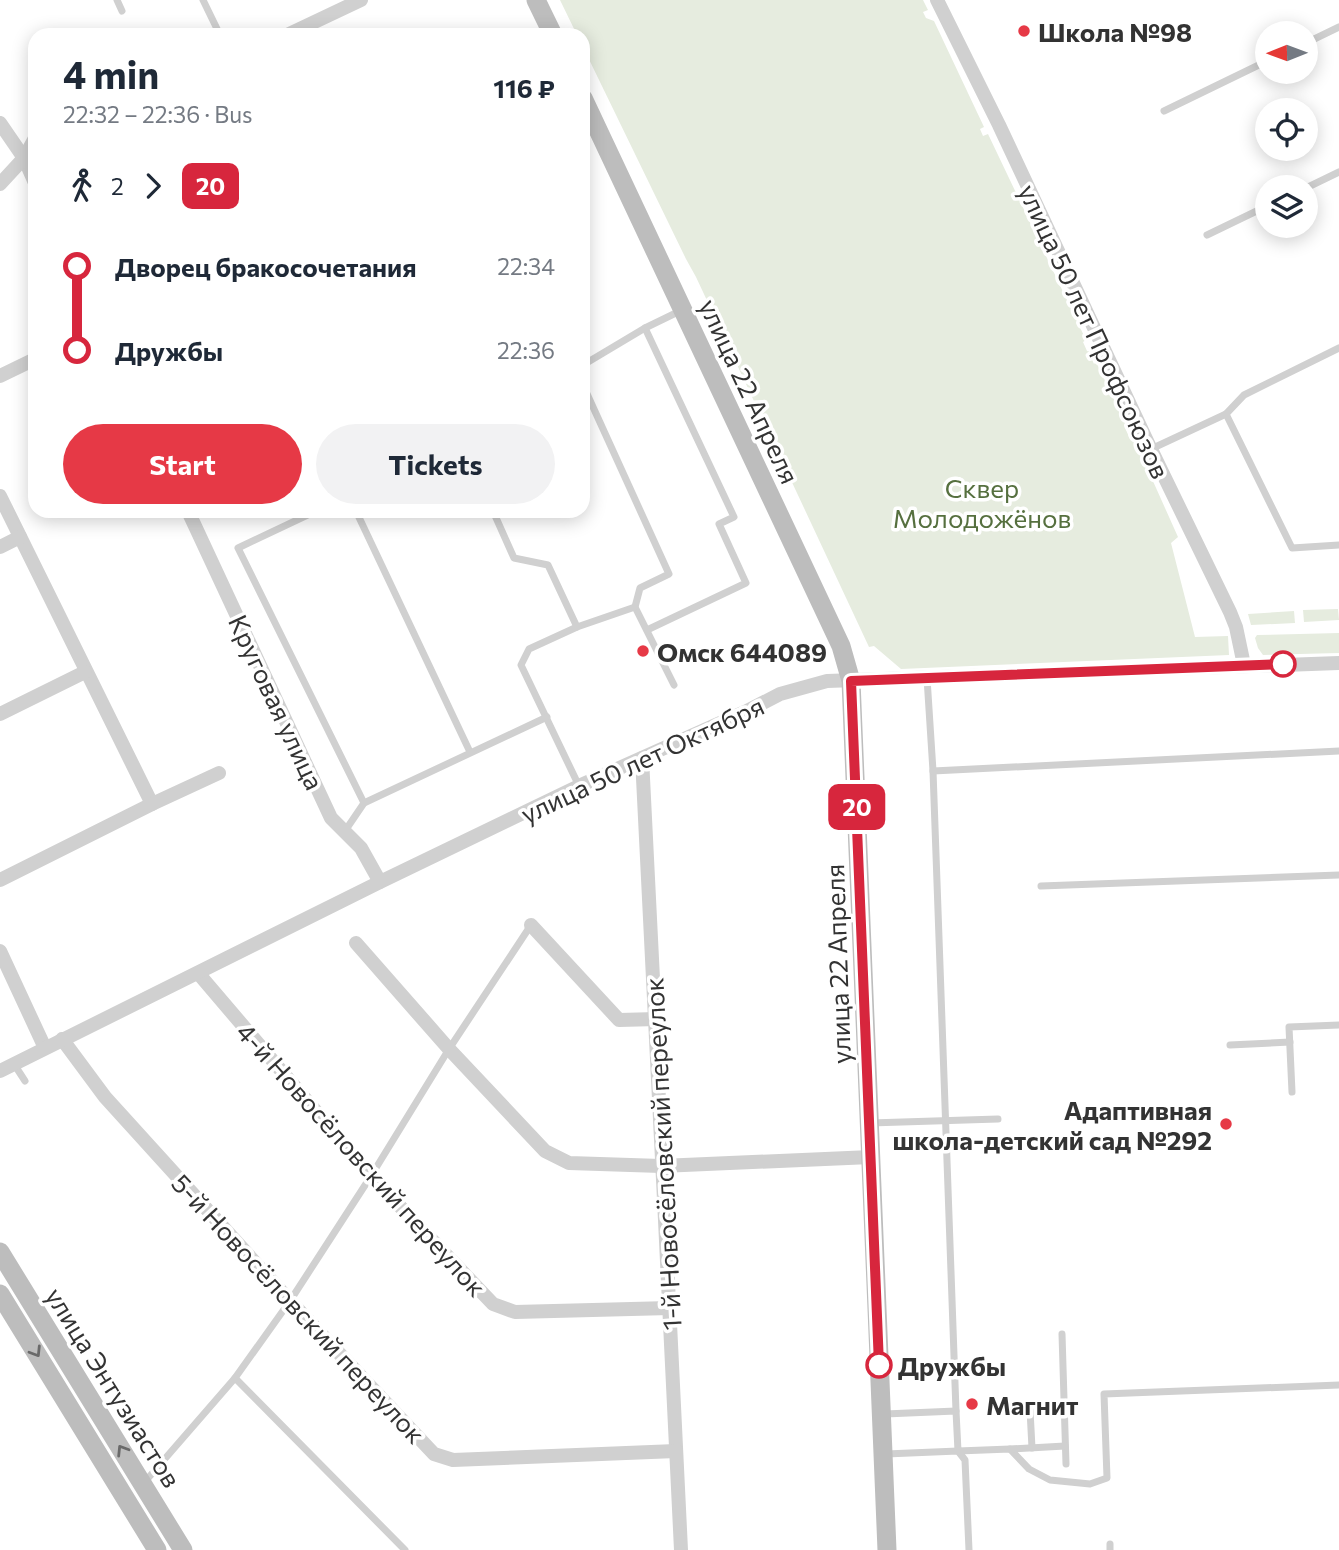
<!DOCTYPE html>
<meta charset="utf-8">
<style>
:root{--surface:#fff;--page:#f2f2f3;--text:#1f2937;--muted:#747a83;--accent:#e63946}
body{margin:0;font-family:Commissioner,sans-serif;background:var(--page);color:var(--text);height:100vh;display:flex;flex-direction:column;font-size:26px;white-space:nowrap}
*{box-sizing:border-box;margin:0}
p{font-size:23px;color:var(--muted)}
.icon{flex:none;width:38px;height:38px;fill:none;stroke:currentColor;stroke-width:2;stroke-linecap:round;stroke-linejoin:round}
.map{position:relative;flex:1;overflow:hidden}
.details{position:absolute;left:28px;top:28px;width:562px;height:490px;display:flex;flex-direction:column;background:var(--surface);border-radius:21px;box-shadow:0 4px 18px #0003}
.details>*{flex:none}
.badge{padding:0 14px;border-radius:10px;font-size:24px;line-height:46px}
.needle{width:46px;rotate:269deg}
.tools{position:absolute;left:1255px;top:21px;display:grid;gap:14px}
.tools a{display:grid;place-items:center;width:63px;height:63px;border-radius:50%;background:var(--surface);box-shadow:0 4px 18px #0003;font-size:35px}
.map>.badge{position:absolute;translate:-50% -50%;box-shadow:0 0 0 4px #fff}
.legs{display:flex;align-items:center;gap:10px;height:77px;padding:0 35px;font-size:23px}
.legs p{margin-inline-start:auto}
.head{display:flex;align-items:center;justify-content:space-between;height:119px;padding:0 35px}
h1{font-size:38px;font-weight:700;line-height:52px}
.primary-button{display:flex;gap:14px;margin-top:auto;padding:14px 35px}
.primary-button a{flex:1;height:80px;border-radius:42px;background:var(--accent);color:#fff;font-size:28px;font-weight:700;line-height:80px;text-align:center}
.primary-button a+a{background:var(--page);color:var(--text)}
ul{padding:0 35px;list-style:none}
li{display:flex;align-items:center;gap:24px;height:84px;font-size:26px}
li i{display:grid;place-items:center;width:10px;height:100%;margin:0 9px;background:currentColor}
li i::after{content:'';width:18px;height:18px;margin:-9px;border:5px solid;border-radius:50%;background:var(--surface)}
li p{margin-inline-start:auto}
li:first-child i{background:linear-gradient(#0000 50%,currentColor 0)}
li:last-child i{background:linear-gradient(currentColor 50%,#0000 0)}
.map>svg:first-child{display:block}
.green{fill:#e6ecdf}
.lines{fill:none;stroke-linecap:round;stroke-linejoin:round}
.lane{stroke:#d0d0d0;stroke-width:7}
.street{stroke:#d0d0d0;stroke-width:14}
.secondary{stroke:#bdbdbd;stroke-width:19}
.oneway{stroke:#6a6a6a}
.line-1-casing{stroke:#fff;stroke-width:16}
.line-1{stroke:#d7263d;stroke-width:10}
.poi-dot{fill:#e63946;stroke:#fff;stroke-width:2.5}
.stop-1-dot{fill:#fff;stroke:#d7263d;stroke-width:3.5}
.labels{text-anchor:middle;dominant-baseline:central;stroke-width:7;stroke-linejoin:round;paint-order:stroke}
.poi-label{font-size:26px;font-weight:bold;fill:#333;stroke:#fff;text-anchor:start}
.street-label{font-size:26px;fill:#333;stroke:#fff}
.park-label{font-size:26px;fill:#56703f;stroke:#fff}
.stop-label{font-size:26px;font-weight:bold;fill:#333;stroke:#fff;text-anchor:start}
</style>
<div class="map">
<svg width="1339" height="1550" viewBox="0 0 1339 1550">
<rect width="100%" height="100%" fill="#fff"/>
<g class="green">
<path d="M560,0H923L928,10L923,12L926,18L934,21L984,127L980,129L983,136L988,134L1086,340L1083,342L1087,351L1091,352L1090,355L1094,364L1096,362L1129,430H1126L1130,439L1135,441L1178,537L1171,543L1195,637L1228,636L1229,655L901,669L874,646L869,647L696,277L686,259L583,47V35H577Z"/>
<path d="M1338,609L1339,620L1304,622L1303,610Z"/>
<path d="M1294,611L1295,623L1251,625L1248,614Z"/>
<path d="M1339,633V653L1263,655L1258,648L1255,638L1257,635Z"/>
</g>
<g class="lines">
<g class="lane">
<path d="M117,0L122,11"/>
<path d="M203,0L220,35"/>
<path d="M1306,43L1339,27"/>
<path d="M1164,111L1267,61"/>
<path d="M1306,188L1339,172"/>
<path d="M1207,235L1267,206"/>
<path d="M645,328L734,517L719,524L746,583L647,630"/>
<path d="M583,365L645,328L680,311"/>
<path d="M583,385L669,574L640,588L635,607L674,685"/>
<path d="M1226,414L1292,548L1339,545"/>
<path d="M1151,449L1226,414L1244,395L1339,348"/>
<path d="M316,511L238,548L364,803"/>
<path d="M356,511L470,752"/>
<path d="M493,511L514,558L548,565L577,627"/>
<path d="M927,678L933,771L956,1411"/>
<path d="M933,771L1339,751"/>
<path d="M579,786L521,665L529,649L577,627L635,607"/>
<path d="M345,831L364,803L547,717"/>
<path d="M1041,886L1339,875"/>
<path d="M1230,1045L1290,1042"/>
<path d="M14,1064L25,1081"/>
<path d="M1292,1092L1289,1027L1339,1025"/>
<path d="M870,1123L998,1119"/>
<path d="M1062,1334L1066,1464"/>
<path d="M235,1378L405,1550"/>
<path d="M1030,1410L1032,1448"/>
<path d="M885,1414L956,1411L958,1451L1010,1449L1029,1469L1050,1480L1090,1484L1107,1478L1104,1394L1339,1385"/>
<path d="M1010,1449L1065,1446"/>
<path d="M886,1454L958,1451L965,1460L969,1550"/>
<path d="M143,1484L235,1378L290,1301L371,1176L449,1049L531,925"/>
<path d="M1110,1544V1550"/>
</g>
<g class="street">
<path d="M937,0L999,125L1147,441L1230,612L1236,627L1244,665"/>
<path d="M287,35L361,0"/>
<path d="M0,123L24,158L35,183"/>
<path d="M0,184L24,158L35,138"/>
<path d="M0,376L35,359"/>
<path d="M0,496L152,804"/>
<path d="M188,511L331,818L361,848L380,882"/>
<path d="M0,547L20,537"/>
<path d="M0,714L85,672"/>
<path d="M642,758C657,1022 667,1286 681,1550"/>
<path d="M0,880L152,804L219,773"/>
<path d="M531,925L619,1020L657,1019"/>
<path d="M356,943L449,1049L545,1151L569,1163L661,1166L871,1157"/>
<path d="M0,951L45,1048"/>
<path d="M198,973L371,1176L493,1304L515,1312L670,1308"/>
<path d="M62,1039L105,1097L290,1301L434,1454L453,1460L676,1451"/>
<path d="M0,1071L380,882L579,786L745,712L780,694L827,681L1339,663"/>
</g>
<g class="secondary">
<path d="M536,0L553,35"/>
<path d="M583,98L841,646L851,681L887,1550"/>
<path d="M0,1252L183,1550"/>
<path d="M0,1294L157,1550"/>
</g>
</g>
<defs><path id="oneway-chevron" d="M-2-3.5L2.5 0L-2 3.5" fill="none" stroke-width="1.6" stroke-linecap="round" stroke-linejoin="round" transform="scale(1.75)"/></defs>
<g class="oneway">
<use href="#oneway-chevron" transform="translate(36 1352) rotate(58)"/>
<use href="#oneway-chevron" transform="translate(122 1450) rotate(-122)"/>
</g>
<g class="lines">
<defs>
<path id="line-1" d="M879,1365L851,681L1283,664"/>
</defs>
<use href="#line-1" class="line-1-casing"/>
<use href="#line-1" class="line-1"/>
</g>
<g class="poi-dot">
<circle cx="1024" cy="31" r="7"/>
<circle cx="643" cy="651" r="7"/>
<circle cx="1226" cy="1124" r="7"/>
<circle cx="972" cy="1404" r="7"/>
</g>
<g class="stop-1-dot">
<circle cx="1283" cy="664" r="12"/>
<circle cx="879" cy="1365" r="12"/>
</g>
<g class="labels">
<g class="poi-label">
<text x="1038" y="31">Школа №98</text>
<text x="657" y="651">Омск 644089</text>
<text x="1212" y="1109" text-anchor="end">Адаптивная<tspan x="1212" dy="30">школа-детский сад №292</tspan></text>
<text x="986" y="1404">Магнит</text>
</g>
<g class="street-label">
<text transform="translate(1095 331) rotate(65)">улица 50 лет Профсоюзов</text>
<text transform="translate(750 391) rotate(65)">улица 22 Апреля</text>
<text transform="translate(277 702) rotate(65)">Круговая улица</text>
<text transform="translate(642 759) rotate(-25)">улица 50 лет Октября</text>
<text transform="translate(837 964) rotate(-92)">улица 22 Апреля</text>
<text transform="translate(662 1154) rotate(-93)">1-й Новосёловский переулок</text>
<text transform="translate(362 1159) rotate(48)">4-й Новосёловский переулок</text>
<text transform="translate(299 1308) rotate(47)">5-й Новосёловский переулок</text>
<text transform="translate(114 1387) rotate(58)">улица Энтузиастов</text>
</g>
<g class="park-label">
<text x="982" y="487">Сквер<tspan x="982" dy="30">Молодожёнов</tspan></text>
</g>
<g class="stop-label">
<text x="898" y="1365">Дружбы</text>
</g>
</g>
</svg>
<div class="tools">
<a><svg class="needle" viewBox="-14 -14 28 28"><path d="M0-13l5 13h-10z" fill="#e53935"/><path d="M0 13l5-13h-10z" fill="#747a83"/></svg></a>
<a><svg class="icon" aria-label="locate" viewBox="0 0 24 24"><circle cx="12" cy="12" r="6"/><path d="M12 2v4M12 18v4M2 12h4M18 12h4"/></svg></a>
<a><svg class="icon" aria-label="layers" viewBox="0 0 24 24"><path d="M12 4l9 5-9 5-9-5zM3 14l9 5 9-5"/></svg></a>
</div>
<b class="badge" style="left:857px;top:807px;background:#d7263d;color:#fff">20</b>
<section class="details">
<div class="head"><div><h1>4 min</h1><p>22:32 – 22:36 · Bus</p></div><b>116 ₽</b></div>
<div class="legs"><svg class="icon" aria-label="walk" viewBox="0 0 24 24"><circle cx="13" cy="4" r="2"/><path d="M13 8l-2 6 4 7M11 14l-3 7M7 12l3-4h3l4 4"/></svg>2<svg class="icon" aria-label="forward" viewBox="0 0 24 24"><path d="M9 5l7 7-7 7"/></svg><b class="badge" style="background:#d7263d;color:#fff">20</b></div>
<ul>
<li><i style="color:#d7263d"></i><b>Дворец бракосочетания</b><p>22:34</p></li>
<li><i style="color:#d7263d"></i><b>Дружбы</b><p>22:36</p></li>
</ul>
<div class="primary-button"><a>Start</a><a>Tickets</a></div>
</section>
</div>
